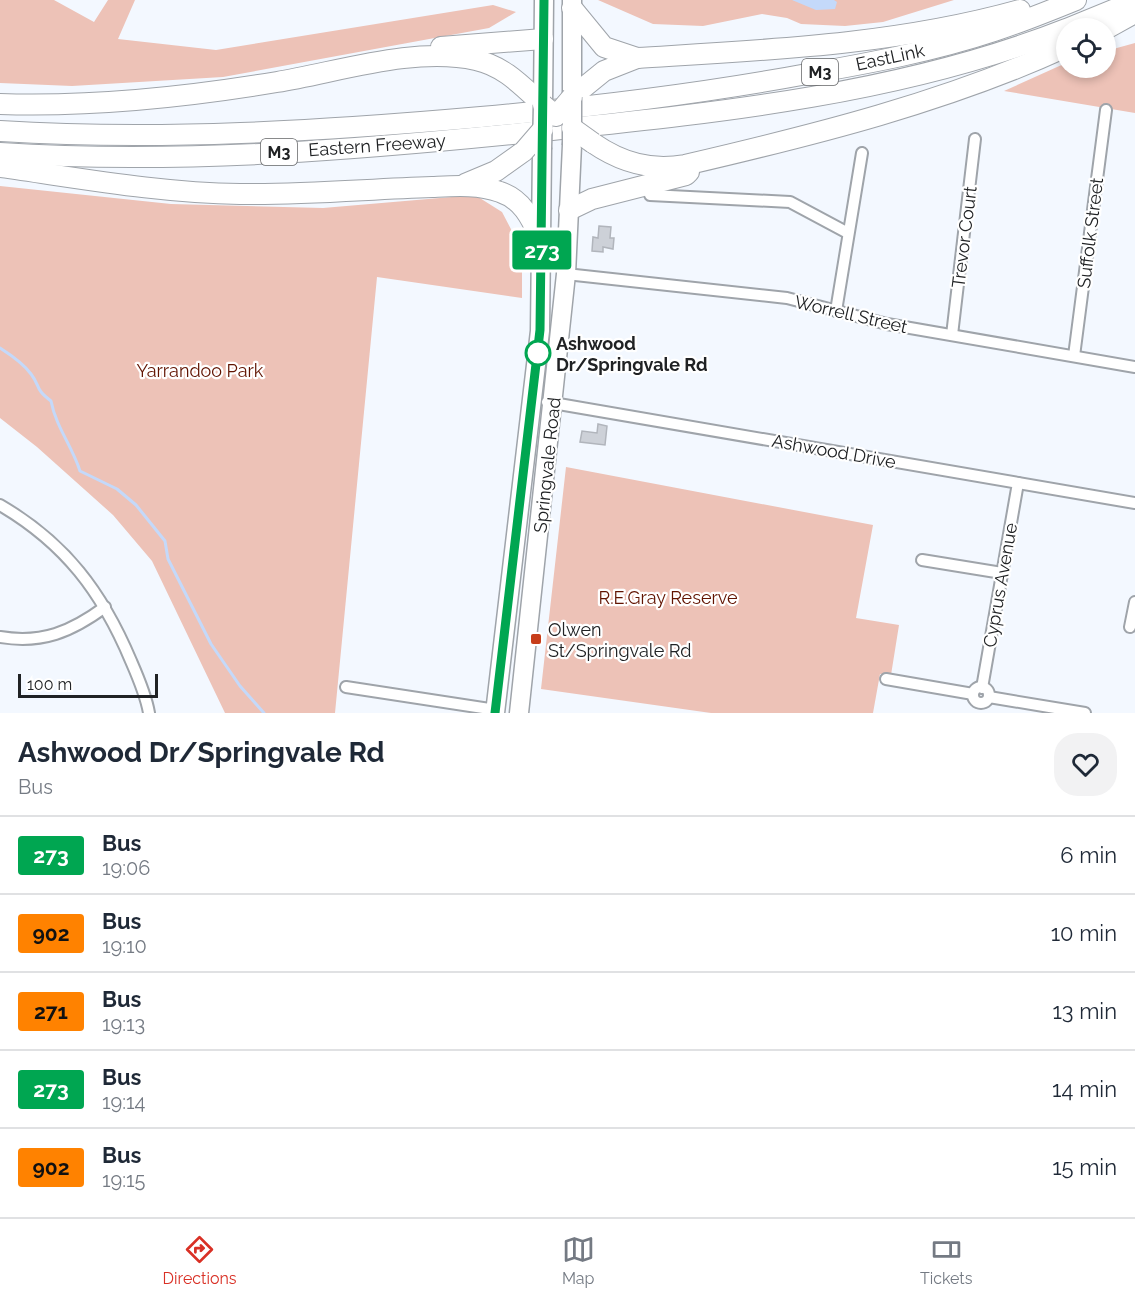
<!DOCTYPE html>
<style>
:root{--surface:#fff;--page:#f2f2f3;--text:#1f2937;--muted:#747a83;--line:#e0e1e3;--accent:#d93025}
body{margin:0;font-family:Raleway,sans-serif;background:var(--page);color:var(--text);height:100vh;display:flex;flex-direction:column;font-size:22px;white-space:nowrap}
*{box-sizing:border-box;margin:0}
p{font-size:20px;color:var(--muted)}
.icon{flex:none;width:33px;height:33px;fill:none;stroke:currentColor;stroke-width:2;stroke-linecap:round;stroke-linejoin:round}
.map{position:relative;height:713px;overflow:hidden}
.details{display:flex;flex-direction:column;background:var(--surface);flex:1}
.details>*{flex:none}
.badge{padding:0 12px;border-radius:4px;font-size:21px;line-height:39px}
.controls{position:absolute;left:1056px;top:18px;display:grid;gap:12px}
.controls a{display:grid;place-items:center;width:60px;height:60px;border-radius:50%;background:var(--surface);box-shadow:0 3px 9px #0003;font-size:30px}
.scale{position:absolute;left:18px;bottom:15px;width:140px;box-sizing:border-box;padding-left:6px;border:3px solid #202224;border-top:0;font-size:16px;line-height:21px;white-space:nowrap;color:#202224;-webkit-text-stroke:4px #fff;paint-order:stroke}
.map>.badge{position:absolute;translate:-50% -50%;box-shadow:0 0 0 3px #fff}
.round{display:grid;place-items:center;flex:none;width:63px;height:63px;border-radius:24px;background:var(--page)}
.head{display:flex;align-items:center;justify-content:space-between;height:102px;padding:0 18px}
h1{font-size:28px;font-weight:700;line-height:45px}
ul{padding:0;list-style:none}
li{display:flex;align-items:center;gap:18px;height:78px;padding:0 18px;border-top:2px solid var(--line)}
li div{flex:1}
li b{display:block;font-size:22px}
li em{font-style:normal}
li .badge{min-width:66px;font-weight:700;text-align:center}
.tabs{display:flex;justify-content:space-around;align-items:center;height:84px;border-top:2px solid var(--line);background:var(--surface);font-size:16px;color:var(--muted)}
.tabs a{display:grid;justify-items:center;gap:3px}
.tabs .current{color:var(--accent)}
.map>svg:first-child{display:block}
.green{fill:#edc2b7}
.water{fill:#c4d9fa}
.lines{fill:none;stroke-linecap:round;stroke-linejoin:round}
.stream{stroke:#c4d9fa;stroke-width:3}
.building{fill:#cdd1d8;stroke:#b1b5bc;stroke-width:1.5}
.minor-casing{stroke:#9fa4aa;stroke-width:14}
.primary-casing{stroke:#9fa4aa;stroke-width:21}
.trunk-casing{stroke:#9fa4aa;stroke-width:21}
.motorway-casing{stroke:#9fa4aa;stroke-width:22}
.minor{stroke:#fff;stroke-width:10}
.primary{stroke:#fff;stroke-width:18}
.trunk{stroke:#fff;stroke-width:18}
.motorway{stroke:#fff;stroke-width:20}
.trunk-bridge-casing{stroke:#9fa4aa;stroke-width:21;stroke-linecap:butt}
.motorway-bridge-casing{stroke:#9fa4aa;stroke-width:22;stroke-linecap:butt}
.trunk-bridge{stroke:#fff;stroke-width:18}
.motorway-bridge{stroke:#fff;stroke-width:20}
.line-casing{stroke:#fff;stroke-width:14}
.line{stroke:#00a651;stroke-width:9}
.stop-dot{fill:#fff;stroke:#00a651;stroke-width:3}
.poi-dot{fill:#c73e1b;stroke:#fff;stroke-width:2}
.labels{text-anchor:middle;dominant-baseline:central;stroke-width:4.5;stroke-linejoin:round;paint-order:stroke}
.shield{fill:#fff;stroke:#636466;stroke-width:1.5}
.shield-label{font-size:16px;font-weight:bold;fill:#202224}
.street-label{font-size:18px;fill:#202224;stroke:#fff}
.stop-label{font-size:18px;font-weight:bold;fill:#202224;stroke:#fff;text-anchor:start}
.park-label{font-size:18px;fill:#611300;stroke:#fff}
.poi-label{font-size:18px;fill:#202224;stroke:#fff;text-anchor:start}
</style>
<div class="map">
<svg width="1135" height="713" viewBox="0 0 1135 713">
<rect width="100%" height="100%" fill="#f3f8ff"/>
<g class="green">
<path d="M0,0H54L94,22L108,0H135L118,39L216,50L493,5L516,12L489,28L223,77L72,86L0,83Z"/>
<path d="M598,0H954L883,22L845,26L801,24L787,18L762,14L703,26L653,24Z"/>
<path d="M1135,43V113L1004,91L1066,63V68H1106V51Z"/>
<path d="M0,186L171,204L323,208L475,195L502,212L522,250V298L377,277L335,713H225L152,561L113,515L37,447L0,418Z"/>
<path d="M566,467L873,525L856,618L899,625L891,675L880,674L873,713H711L541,689Z"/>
</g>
<path class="water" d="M792,0H834L837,2L835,9L816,10Z"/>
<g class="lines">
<path class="stream" d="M0,348C11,355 23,363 31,374C41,387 34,388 51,401C56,427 72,446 80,471L117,489L136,505L165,541L168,559L211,644L240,686L264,713"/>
</g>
<g class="building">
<path d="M599,226L611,227L610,238H614L613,249L603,247V252L592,251L593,237L598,238Z"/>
<path d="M598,424L607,426L605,445L580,442L582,431L597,433Z"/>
</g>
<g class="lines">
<defs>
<g id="minor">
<path d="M650,195L790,202L848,233"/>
<path d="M566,274L787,298L887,324L1135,367"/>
<path d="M836,311L862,153"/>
<path d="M952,335L975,139"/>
<path d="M1074,356L1106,110"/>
<path d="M547,402L1135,503"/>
<path d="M0,505C65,543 102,592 131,661C138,677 146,695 149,713"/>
<path d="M922,560L1002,573"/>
<path d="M1130,627L1135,602"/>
<path d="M0,637C42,644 71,632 105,607"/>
<path d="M886,679L973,694"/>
<path d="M346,687L496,710"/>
<circle cx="981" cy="695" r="8"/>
<path d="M982,688L1018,483"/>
<path d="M989,697L1085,713"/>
</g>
<g id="primary">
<path d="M572,0V97"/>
<path d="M543,105L544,0"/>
</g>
<g id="trunk">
<path d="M495,713L540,331L542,149"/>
<path d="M519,713L566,274L572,145"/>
</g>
<g id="motorway">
<path d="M572,8L604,47L637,58"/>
<path d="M1069,28L1135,1"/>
<path d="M1106,29L1133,14"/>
<path d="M441,47L543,39"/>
<path d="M572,97L604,71L637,58C766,50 895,45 1020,10"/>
<path d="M0,104C92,107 187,97 277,82C338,72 415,46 476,60C504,66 522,86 543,105"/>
<path d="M0,131C160,141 322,131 481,117C591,107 700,94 807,74C870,63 934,51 994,31C1022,22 1049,11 1076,0"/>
<path d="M593,143C622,163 651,171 685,165C814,135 946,102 1066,47"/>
<path d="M0,153C183,165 369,149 552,130C724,112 904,93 1066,29"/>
<path d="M0,167C79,178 160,193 240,194C304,195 368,189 432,187C454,186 478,184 500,192C524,200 532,221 542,242"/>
<path d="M465,184L496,171L524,151"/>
<path d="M569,210L592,199L686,175L689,172"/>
</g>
</defs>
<use href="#minor" class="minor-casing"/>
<use href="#primary" class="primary-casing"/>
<use href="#trunk" class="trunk-casing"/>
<use href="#motorway" class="motorway-casing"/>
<use href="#minor" class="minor"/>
<use href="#primary" class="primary"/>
<use href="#trunk" class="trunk"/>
<use href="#motorway" class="motorway"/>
<defs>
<g id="trunk-bridge">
<path d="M572,145V97"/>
<path d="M542,149L543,105"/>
</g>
<g id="motorway-bridge">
<path d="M543,105L556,116L572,97"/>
<path d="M572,128L593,143"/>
<path d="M524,151L543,129"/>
</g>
</defs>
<use href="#trunk-bridge" class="trunk-bridge-casing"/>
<use href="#motorway-bridge" class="motorway-bridge-casing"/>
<use href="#trunk-bridge" class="trunk-bridge"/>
<use href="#motorway-bridge" class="motorway-bridge"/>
</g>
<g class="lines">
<defs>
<path id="line" d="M495,713L540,330L544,0"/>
</defs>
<use href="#line" class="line-casing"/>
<use href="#line" class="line"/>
</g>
<circle class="stop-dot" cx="538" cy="353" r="12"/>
<rect class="poi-dot" x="530" y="633" width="12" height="12" rx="3"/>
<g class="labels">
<g class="shield">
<rect x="802" y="59" width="36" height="26" rx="4.5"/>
<rect x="261" y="139" width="36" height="26" rx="4.5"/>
</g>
<g class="shield-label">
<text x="820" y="72">M3</text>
<text x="279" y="152">M3</text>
</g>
<g class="street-label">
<text transform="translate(890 57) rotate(-12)">EastLink</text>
<text transform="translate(377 145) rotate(-4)">Eastern Freeway</text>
<text transform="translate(1090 233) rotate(-83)">Suffolk Street</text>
<text transform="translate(964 237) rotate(-83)">Trevor Court</text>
<text transform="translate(851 314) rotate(13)">Worrell Street</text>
<text transform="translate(834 451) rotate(10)">Ashwood Drive</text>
<text transform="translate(547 465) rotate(-84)">Springvale Road</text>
<text transform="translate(1000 585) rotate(-80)">Cyprus Avenue</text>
</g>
<g class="stop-label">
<text x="556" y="343">Ashwood<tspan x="556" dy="21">Dr/Springvale Rd</tspan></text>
</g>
<g class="park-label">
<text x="200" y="370">Yarrandoo Park</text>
<text x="668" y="597">R.E.Gray Reserve</text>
</g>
<g class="poi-label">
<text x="548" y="629">Olwen<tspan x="548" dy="21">St/Springvale Rd</tspan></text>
</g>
</g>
</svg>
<div class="controls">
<a><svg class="icon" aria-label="locate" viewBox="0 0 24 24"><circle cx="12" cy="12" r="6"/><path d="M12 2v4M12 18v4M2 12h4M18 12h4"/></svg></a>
</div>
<div class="scale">100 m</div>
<b class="badge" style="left:542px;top:250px;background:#00a651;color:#fff">273</b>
</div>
<section class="details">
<div class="head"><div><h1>Ashwood Dr/Springvale Rd</h1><p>Bus</p></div><a class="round"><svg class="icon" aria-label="heart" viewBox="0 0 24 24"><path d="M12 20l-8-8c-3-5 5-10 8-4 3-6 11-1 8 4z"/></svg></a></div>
<ul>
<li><span class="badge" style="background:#00a651;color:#fff">273</span><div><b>Bus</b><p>19:06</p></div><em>6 min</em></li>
<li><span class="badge" style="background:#ff8200;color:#111">902</span><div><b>Bus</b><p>19:10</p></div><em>10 min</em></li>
<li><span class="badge" style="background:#ff8200;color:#111">271</span><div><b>Bus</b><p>19:13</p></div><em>13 min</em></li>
<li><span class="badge" style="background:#00a651;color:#fff">273</span><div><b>Bus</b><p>19:14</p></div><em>14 min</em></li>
<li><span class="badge" style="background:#ff8200;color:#111">902</span><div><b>Bus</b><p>19:15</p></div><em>15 min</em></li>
</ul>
</section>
<nav class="tabs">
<a class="current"><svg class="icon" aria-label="directions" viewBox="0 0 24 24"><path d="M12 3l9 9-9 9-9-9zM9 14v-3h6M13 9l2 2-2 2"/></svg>Directions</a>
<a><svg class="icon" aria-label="map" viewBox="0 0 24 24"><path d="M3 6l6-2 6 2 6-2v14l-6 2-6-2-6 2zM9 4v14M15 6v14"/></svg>Map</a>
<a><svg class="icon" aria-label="tickets" viewBox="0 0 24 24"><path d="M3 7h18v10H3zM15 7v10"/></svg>Tickets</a>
</nav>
